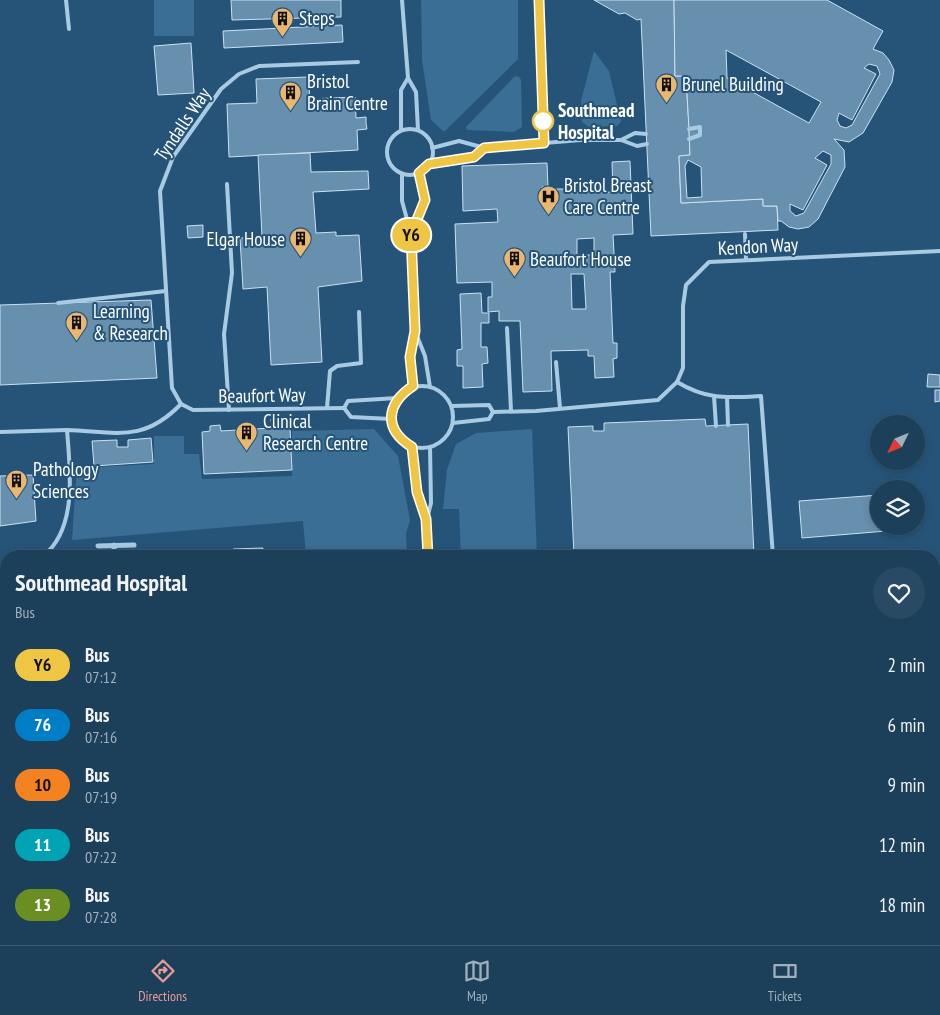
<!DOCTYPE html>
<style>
:root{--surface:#1c3f5a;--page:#294a63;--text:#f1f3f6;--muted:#a0afbb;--line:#3a5870;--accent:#e69b98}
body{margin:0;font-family:"PT Sans Narrow",sans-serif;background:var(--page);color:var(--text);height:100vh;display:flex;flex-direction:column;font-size:19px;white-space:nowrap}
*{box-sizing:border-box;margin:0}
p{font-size:16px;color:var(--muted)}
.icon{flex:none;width:28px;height:28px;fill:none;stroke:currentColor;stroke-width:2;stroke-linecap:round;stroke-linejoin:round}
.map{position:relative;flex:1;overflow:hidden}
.details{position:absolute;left:0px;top:550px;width:940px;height:395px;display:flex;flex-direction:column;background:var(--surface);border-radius:20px 20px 0 0;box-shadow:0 2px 8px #0003,0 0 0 1px var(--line)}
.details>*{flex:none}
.badge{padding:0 10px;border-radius:16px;font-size:18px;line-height:32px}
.needle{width:32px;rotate:227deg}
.controls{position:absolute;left:870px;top:415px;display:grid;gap:10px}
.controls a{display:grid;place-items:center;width:55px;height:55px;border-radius:50%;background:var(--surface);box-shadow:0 2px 8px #0003,0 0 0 1px var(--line);font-size:25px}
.map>.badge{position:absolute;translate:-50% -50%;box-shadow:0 0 0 2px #fff}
.round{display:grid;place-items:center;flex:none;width:52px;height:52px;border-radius:26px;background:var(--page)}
.headline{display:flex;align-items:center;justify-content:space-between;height:85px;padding:0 15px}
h1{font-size:24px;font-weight:800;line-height:38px}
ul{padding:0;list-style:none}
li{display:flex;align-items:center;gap:15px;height:60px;padding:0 15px}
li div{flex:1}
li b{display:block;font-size:19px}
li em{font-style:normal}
li .badge{min-width:55px;font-weight:700;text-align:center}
.dock{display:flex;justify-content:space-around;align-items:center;height:70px;border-top:1px solid var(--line);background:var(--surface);font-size:14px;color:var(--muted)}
.dock a{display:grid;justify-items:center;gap:2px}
.dock .selected{color:var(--accent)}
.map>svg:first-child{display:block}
.green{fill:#3a6e95}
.building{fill:#678fae;stroke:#cae1f2;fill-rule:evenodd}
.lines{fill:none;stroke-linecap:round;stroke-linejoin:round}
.service{stroke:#a8cae3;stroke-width:4}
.minor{stroke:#a8cae3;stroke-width:5}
.secondary{stroke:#d1e4f3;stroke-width:10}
.line-casing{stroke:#fff;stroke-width:11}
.line{stroke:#efc644;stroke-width:8}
.stop-dot{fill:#fff;stroke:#efc644;stroke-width:2.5}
.labels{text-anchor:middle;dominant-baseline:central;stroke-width:4;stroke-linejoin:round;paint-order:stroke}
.poi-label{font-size:19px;fill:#fff;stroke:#265478;text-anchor:start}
.stop-label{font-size:19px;font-weight:bold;fill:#fff;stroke:#265478;text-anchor:start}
.street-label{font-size:19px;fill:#fff;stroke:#265478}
</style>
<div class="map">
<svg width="940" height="945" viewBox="0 0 940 945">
<rect width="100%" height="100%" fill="#265478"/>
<g class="green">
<rect x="154" y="0" width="40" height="36"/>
<path d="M421,0H518V59L444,132L431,120L422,60Z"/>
<path d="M594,51L609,71L621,122L617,126L589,127L582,122L581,101Z"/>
<path d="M515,76L519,77L521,80L522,127L514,132L467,130L466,127Z"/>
<path d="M374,429L398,456L410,520L406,534L407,556H306L303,521L72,540L77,468L154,464V436H184V454H199L202,479L292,476V431Z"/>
<path d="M532,429L537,556H461L459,509H443L447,470L456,444L476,433Z"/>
</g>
<g class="building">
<path d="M231,0H341V17L232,20Z"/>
<path d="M594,0H674L675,76H686L689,129L690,155L679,156L681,203L763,199V206H777L778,230L651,236L641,19L637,20L625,13L619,14Z"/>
<path d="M674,0H827L883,31L873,49L883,53L889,60L894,70L892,82L863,133L849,142L834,139L844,150L845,167L818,219L809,227L798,229L789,227L781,221H778L777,206H763V199L681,203L679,156L690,155L689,129L686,76H675ZM726,50L821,102L809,123L727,78ZM869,64L877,66L880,74L852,125L846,128L840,126L837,120L839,113L852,120L876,74L864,68ZM823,151L831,155V164L804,213L796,216L790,211V204L803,210L827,165L815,158ZM688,160L701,167L702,197L687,198L685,166Z"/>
<path d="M342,25L343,42L224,48L223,31Z"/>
<path d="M191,43L194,93L158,95L154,46Z"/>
<path d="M308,77L310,99L355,97L356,118L366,117V123L367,129L357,130L358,150L229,157L227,104L257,103L256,79Z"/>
<path d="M310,153L311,172L368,171L369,189L313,192L316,233L336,232V236L359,235L362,281L318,287L322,362L271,365L267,287L243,289L240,238L262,237L258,155Z"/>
<path d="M630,161L633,234L613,235L615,272H610L613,343H617V358L613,359L614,377L595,378L594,356H588V350L551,351L552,391L523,392L520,321H499V311L488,312V297H492V282L457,283L455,224L498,222L497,209L463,211L462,166L547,163L548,187H542L543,207L556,206L555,189H570V193L613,192L612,162ZM594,238V255H577V239ZM571,274H584L586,309H572Z"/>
<path d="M203,225V237L188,238L187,226Z"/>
<path d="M481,293L482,313H489V323H481V347H487L488,363L482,364L483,387L463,388V366H457V350L462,349L460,294Z"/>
<path d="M151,300L157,378L0,385V305Z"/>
<path d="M928,374L940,375V387H927Z"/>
<path d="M935,390H940V401L935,402Z"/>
<path d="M271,419H281V428H290L292,470L204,474L202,432L210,431V426L220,425L221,431L272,428Z"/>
<path d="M705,419L706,426L748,424L754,556H574L568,427L593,426V431H604V423Z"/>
<path d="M151,438L153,462L94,466L92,441L117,440V447H128V440Z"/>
<path d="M33,475L36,521L0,526V476Z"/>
<path d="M879,495V526H898L899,530L802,538L799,501Z"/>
<path d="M263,548V556H234L233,549Z"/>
<path d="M224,550V556H195L194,552Z"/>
<path d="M185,553V556H155V554Z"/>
<rect x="934" y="596" width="6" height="16"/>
<rect x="0" y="682" width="6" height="19"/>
<path d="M6,742V762H0V743Z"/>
<rect x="0" y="802" width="6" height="21"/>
<path d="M0,863H6V883H1Z"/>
<path d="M4,934H6V939H35V945H4Z"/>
<rect x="39" y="939" width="30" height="6"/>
<path d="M74,939H105V945H75Z"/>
<path d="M145,939H176V944L145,945Z"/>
<path d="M183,939H212V941L183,943Z"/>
<path d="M222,939H251V941L222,943Z"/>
<path d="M260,939H288V940L260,941Z"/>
</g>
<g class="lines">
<g class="service">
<path d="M66,0L69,29"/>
<path d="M402,0L408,78L416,92L418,130"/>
<path d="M539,0L544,143"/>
<circle cx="410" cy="152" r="23"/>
<path d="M401,130V90L408,78"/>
<path d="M646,134L635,133L621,140L637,146L647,144"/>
<path d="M689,139L700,135V127L689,129"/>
<path d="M432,148L459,141L485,148L581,140H621"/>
<path d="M429,164L474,157L485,148"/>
<path d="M402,174V201L411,234L415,331L410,357L413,386"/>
<path d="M227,184L232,273L224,334L229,410"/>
<path d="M411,234L425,200L419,173"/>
<path d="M745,234L746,260"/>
<path d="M58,303L166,291"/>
<path d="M507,328L511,411"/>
<path d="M415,331L425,356L430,387"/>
<path d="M556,362L560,408"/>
<path d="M677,382C707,400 727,398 761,396L773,556"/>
<circle cx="422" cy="417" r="31"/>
<path d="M714,396L716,426"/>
<path d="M727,397L728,425"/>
<path d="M181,404L172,388L160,191L173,157L221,89L239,74L259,66L358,62"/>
<path d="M181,404L193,410L344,408"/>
<path d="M452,406L489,405L493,412"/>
<path d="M327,408L330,371L337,366L361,363L359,312"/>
<path d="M344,408L348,401L397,398"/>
<path d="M344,408L351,417L391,419"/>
<path d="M493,412L536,411L658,400L677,382L683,368V306L686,285L709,262L940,251"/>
<path d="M453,423L489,419L493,412"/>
<path d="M0,432L67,430"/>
<path d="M412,447L417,493L427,519"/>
<path d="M915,551L916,556"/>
<path d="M43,556C78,529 70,469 67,430C117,432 143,443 181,404"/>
<path d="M428,556L427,519L431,503L430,447"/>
<path d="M0,583L6,581"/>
<path d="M934,778L940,855"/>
<path d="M432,939V945"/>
<path d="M456,939L457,945"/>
<path d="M667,939V945"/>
</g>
<g class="minor">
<path d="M114,545V556"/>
<path d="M98,546L134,545"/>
<path d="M130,939L131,945"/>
</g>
<g class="secondary">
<path d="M934,931L940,930"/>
<path d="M712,945L789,939"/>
</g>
</g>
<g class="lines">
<defs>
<path id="line" d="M428,556L426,519L417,492L412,447C383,429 386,404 413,386L410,357L415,331L411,234L425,200L419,173L429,164L474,157L484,148L544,143L539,0"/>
</defs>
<use href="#line" class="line-casing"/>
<use href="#line" class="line"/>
</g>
<defs>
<symbol id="building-pin" viewBox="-11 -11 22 30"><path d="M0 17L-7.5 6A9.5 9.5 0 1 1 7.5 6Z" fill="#ebb76e" stroke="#265478"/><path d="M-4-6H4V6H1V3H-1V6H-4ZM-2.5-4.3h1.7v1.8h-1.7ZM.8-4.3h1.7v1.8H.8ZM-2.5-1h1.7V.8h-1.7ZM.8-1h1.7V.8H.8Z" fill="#111"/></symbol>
<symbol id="hospital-pin" viewBox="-11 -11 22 30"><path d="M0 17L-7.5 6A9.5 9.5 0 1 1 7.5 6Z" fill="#ebb76e" stroke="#265478"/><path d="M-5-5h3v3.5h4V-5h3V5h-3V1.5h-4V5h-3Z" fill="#111"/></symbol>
</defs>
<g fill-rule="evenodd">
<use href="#building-pin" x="270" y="6" width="25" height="34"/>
<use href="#building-pin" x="654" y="72" width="25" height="34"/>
<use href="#building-pin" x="278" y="80" width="25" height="34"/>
<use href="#hospital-pin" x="536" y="184" width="25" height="34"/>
<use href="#building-pin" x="288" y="226" width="25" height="34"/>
<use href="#building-pin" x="502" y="246" width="25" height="34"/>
<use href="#building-pin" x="64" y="310" width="25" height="34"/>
<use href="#building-pin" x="234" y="420" width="25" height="34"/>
<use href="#building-pin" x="4" y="468" width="25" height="34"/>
</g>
<circle class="stop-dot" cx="543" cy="121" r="10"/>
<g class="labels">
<g class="poi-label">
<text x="299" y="18">Steps</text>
<text x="307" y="81">Bristol<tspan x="307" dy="22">Brain Centre</tspan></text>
<text x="682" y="84">Brunel Building</text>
<text x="564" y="185">Bristol Breast<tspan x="564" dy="22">Care Centre</tspan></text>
<text x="285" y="239" text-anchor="end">Elgar House</text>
<text x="530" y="259">Beaufort House</text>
<text x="93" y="311">Learning<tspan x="93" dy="22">&amp; Research</tspan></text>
<text x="263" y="421">Clinical<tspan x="263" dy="22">Research Centre</tspan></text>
<text x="33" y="469">Pathology<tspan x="33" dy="22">Sciences</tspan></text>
</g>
<g class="stop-label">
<text x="558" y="110">Southmead<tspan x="558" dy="22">Hospital</tspan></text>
</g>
<g class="street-label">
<text transform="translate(182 124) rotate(-56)">Tyndalls Way</text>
<text transform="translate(758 246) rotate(-3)">Kendon Way</text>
<text transform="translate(262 395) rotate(-1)">Beaufort Way</text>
</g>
</g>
</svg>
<div class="controls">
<a><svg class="needle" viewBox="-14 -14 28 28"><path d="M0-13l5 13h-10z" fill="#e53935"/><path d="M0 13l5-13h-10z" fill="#a0afbb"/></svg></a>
<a><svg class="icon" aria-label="layers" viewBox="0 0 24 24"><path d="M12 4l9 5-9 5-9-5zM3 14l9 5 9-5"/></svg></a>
</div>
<b class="badge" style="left:411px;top:235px;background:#efc644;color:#111">Y6</b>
<section class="details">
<div class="headline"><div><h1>Southmead Hospital</h1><p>Bus</p></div><a class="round"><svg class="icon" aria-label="heart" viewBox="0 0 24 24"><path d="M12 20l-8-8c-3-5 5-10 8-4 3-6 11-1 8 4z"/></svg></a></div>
<ul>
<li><span class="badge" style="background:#efc644;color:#111">Y6</span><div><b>Bus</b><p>07:12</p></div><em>2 min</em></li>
<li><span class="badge" style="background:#007ec5;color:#fff">76</span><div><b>Bus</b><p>07:16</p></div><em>6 min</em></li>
<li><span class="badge" style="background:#f58220;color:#111">10</span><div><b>Bus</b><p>07:19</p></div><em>9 min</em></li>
<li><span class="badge" style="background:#00a3b4;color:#fff">11</span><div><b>Bus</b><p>07:22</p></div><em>12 min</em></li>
<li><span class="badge" style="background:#6b8e23;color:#fff">13</span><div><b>Bus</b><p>07:28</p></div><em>18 min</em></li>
</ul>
</section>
</div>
<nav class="dock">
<a class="selected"><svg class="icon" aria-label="directions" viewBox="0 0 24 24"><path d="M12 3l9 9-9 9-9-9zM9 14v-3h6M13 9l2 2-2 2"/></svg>Directions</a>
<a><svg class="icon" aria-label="map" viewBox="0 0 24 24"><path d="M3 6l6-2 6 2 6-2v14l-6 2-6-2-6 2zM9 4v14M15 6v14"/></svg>Map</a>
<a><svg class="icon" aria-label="tickets" viewBox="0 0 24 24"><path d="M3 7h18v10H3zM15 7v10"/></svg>Tickets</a>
</nav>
